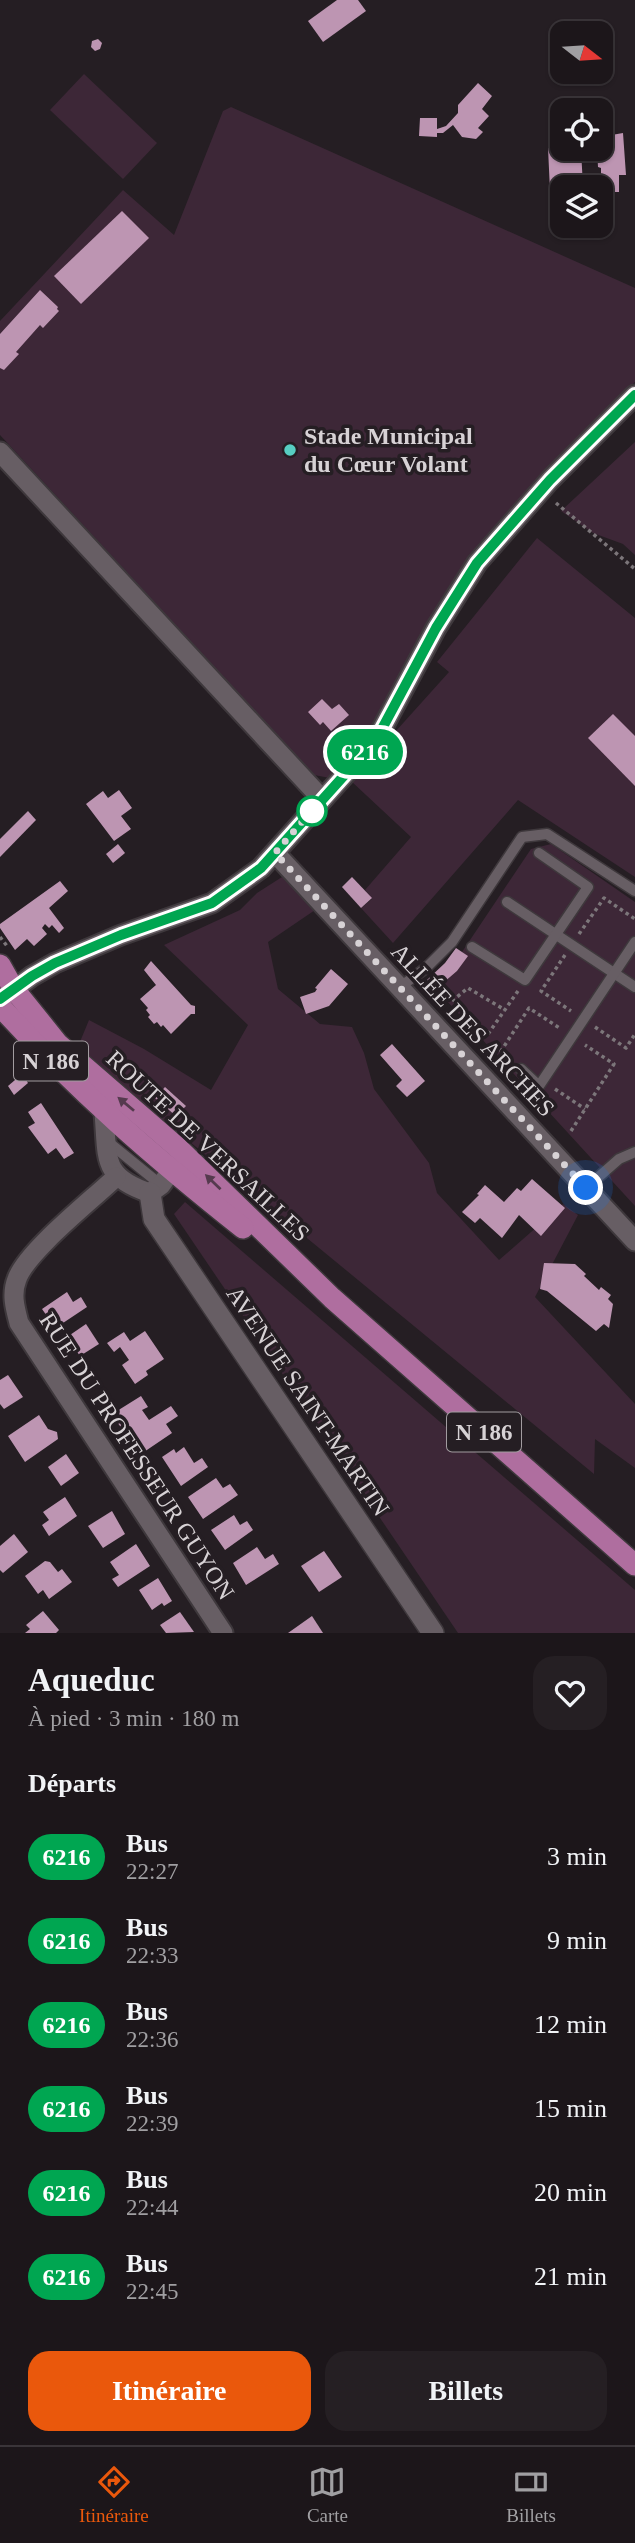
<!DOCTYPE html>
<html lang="fr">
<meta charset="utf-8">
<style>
:root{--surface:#1c161a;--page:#251f23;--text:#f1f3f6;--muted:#a09fa2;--line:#3a3539;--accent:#ea580c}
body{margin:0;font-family:Georgia,serif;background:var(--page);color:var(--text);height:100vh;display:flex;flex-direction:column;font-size:26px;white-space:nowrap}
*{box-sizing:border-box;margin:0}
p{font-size:23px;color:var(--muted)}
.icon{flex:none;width:38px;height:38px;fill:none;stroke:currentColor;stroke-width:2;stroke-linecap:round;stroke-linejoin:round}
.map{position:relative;height:1633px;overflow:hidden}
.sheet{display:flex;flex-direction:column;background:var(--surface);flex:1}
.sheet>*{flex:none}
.badge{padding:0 14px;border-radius:23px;font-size:24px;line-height:46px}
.needle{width:46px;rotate:107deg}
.buttons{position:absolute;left:550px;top:21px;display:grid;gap:14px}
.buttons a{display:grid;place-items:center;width:63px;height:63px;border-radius:14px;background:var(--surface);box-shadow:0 2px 5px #0004,0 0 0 2px var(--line);font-size:35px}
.you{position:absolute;width:35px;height:35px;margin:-18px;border:5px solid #fff;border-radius:50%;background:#1a73e8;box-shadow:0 0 0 10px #1a73e833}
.map>.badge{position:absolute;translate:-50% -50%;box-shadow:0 0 0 4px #fff}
h2{padding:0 28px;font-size:26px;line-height:63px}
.round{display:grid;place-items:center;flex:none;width:74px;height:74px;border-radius:21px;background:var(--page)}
.summary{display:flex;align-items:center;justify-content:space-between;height:119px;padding:0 28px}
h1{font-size:33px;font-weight:700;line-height:52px}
.action{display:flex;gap:14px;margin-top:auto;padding:14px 28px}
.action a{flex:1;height:80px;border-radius:21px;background:var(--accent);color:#fff;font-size:28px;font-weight:700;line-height:80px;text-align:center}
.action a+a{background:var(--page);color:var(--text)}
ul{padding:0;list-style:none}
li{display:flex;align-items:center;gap:21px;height:84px;padding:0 28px}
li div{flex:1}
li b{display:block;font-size:26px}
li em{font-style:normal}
li .badge{min-width:77px;font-weight:700;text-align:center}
.tabs{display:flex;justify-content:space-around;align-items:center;height:98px;border-top:2px solid var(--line);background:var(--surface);font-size:19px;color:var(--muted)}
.tabs a{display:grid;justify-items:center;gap:4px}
.tabs .active{color:var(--accent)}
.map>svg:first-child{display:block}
.green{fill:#3d2737}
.building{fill:#bd95b2}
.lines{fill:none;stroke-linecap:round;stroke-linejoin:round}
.lane-casing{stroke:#3e383c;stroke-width:13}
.street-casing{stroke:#3e383c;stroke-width:23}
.secondary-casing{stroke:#3e383c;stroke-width:24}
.primary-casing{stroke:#3e383c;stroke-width:24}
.path{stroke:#7c767a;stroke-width:3.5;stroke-dasharray:3.5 3.5;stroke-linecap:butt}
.lane{stroke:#675e64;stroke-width:10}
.street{stroke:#675e64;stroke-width:19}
.secondary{stroke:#675e64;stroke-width:21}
.primary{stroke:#af6e9f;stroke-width:21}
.oneway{fill:#553a4e}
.line-casing{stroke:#fff;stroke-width:16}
.line{stroke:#00a651;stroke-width:10}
.walk{stroke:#d7d2d5;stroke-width:7;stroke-dasharray:0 12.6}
.poi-dot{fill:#57cec2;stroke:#251e23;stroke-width:2.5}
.stop-dot{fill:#fff;stroke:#00a651;stroke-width:3.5}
.labels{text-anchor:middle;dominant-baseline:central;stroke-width:7;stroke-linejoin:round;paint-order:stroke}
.shield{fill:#251e23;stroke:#a29ca0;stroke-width:2}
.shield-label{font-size:23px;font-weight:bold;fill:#d7d2d5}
.poi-label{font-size:24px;font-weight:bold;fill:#d7d2d5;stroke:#251e23;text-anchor:start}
.street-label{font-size:24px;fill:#d7d2d5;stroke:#251e23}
</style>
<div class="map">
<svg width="635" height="1633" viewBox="0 0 635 1633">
<rect width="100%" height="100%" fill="#251e23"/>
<g class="green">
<path d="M84,74L157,143L123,179L50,110Z"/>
<path d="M231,107L635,288V382L552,464L488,537L373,728L330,778L314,775L0,435V321L123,190L174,235L223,111Z"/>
<path d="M635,442V555L623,544L593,533L561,511Z"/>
<path d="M537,538L635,618V877L518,800L393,943L361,908L372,899L365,890L411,837L351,781L449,672L437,662Z"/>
<path d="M551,844L635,902V1206L436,989L457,971L467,956L462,952L531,849Z"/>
<path d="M282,877L318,908L268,942L278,989L320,1024L352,1027L364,1053L374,1089L429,1163L437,1193L499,1260L563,1204L578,1215L535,1297L635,1404V1468L595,1439L594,1474L77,1049L89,1020L144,1049L211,1090L248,1025L164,945L240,910L257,893Z"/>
<path d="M185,1202L635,1590V1633H458L174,1214Z"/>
</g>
<g class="building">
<path d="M337,0H358L366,11L323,42L308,21Z"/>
<path d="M98,39L102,43L100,49L95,51L91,47L92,41Z"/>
<path d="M478,83L492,96L482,109L489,116L478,128L483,132L476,139L462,137L453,125L443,133H437V137L419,136L420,118H437V129L446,126L458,113V105Z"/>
<path d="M623,133L626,175H619V192H611L612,203H607V210H600V187H587L586,176L601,175V168L598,167L597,149H600V137Z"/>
<path d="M562,147L581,149L583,187H562V212H551L548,148Z"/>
<path d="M122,211L149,238L81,304L54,276Z"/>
<path d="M40,290L58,307L57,309L59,311L43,328L40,325L16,352L19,354L4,370L0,368V334Z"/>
<path d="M322,699L332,709L339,704L349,715L331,731L323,722L320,725L308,712Z"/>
<path d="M613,714L635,736V786L588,738Z"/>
<path d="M119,790L132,808L121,816L131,829L114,841L86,804L103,791L108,798Z"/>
<path d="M28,811L36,820L0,857V839Z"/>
<path d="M118,844L125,853L113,863L106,854Z"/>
<path d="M352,877L372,898L361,908L342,887Z"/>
<path d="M60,881L68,891L49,908L64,928L59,933L52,925L49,928L45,924L42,928L47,934L34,946L27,939L15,950L0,928V924Z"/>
<path d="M456,948L468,956L457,971L436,989L427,980L445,963Z"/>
<path d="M151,961L191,1005L195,1006V1014H191L171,1034L163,1025L161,1027L157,1022L154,1024L148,1017L150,1015L146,1010L148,1008L140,999L156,985L144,970Z"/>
<path d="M331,969L348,984L329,1006L306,1014L300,997L315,992L317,989L315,988Z"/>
<path d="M392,1044L425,1081L407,1097L396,1086L402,1080L380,1055Z"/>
<path d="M22,1074L28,1083L14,1095L8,1086Z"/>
<path d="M165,1087L186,1106L176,1116L155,1098Z"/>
<path d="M41,1103L74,1153L64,1159L56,1148L48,1154L28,1127L35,1123L28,1112Z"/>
<path d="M532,1179L565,1208L541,1236L519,1215L502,1238L480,1218L475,1223L462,1212L479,1195L477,1194L485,1185L504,1202L517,1188L521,1191Z"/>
<path d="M544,1263L575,1264L586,1274L584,1276L599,1290L601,1287L611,1295L608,1299L613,1304L609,1328L604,1324L596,1331L547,1291L540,1289Z"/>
<path d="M67,1292L73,1302L81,1297L87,1307L60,1325L54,1316L49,1319L42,1309Z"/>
<path d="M86,1324L99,1344L80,1356L67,1337Z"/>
<path d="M145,1331L164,1359L146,1371L148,1375L135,1384L122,1365L129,1360L120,1347L114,1352L107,1343L124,1332L130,1341Z"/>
<path d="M8,1375L23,1397L4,1409L0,1404V1380Z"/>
<path d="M141,1396L148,1407L142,1410L149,1420L171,1406L178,1416L166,1424L172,1433L141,1454L114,1418L119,1415L117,1411Z"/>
<path d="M39,1415L48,1429L57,1432L58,1439L25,1462L8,1436Z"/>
<path d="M184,1447L194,1463L202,1458L208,1467L181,1486L162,1457L174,1449L176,1453Z"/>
<path d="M66,1454L79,1473L61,1486L48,1467Z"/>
<path d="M216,1478L223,1488L230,1484L238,1495L203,1519L188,1497Z"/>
<path d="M65,1497L77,1516L49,1536L42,1525L49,1520L43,1512Z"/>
<path d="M112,1511L125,1534L103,1548L88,1526Z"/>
<path d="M234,1515L240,1525L247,1521L253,1530L225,1550L211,1530Z"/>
<path d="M14,1534L28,1552L3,1573L0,1570V1546Z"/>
<path d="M136,1544L150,1566L118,1587L112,1579L119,1575L110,1562Z"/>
<path d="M257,1547L265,1559L273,1554L279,1564L246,1585L233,1563Z"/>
<path d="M324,1551L342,1577L319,1592L301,1566Z"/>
<path d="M45,1561L50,1562L58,1572L62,1569L72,1582L49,1599L43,1590L38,1594L25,1576Z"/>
<path d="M158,1578L172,1601L164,1606L162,1603L152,1610L139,1590Z"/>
<path d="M43,1611L59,1630L56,1633H25L30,1629L26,1625Z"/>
<path d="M180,1612L194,1632L166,1633L160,1625Z"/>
<path d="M312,1616L323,1633H288Z"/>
</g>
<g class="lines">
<defs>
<g id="lane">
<path d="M507,902L635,987"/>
<path d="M472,947L525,980L588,887L539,853"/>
<path d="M400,987L426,968L452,942L522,837L547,834L635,891"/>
<path d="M521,1069L539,1086L635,942"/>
<path d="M107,1141L161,1185"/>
<path d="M586,1188L619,1159L635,1152"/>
</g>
<g id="street">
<path d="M0,452L322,799"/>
<path d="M275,853L635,1241"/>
<path d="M1,999L32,976L55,963L121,935L212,903L261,868L376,740L436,628L477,563L550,480L635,395"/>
<path d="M104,1113C108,1158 101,1177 150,1193L161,1185L171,1171"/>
<path d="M116,1177C92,1200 27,1251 17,1279C11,1294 15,1308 19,1323L223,1633"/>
</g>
<path id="secondary" d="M150,1193L154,1219L433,1633"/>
<g id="primary">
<path d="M0,965L13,988L58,1044L178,1148L332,1298L635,1565"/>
<path d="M0,1006C74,1088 156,1159 243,1228"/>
</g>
</defs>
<use href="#lane" class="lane-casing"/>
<use href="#street" class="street-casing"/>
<use href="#secondary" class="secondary-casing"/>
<use href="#primary" class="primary-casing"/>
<g class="path">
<path d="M556,503L635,569"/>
<path d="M579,934L604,898L635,919"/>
<path d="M0,937L7,946"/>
<path d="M565,955L541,991L571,1011"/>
<path d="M452,1001L468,988L505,1010"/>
<path d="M595,1027L626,1048L635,1034"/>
<path d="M488,1034L518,991"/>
<path d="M512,1061L501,1051L529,1008L561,1029"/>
<path d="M555,1089L585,1109"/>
<path d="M571,1131L614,1064L585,1045"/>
</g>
<use href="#lane" class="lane"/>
<use href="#street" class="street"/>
<use href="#secondary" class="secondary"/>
<use href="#primary" class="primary"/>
</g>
<defs><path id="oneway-solid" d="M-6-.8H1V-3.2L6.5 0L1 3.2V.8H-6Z" transform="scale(1.75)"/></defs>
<g class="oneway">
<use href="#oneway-solid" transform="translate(126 1104) rotate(-140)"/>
<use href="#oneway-solid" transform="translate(213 1182) rotate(-136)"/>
</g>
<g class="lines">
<defs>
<path id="line" d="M0,999L32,976L55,963L121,935L212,903L261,868L376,740L436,628L477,563L550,480L635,395"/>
</defs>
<use href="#line" class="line-casing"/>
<use href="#line" class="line"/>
<path class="walk" d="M312,811L315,807L275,853L586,1188"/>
</g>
<circle class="poi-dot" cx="290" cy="450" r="7"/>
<circle class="stop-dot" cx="312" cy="811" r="14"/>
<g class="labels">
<g class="shield">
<rect x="14" y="1041.5" width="74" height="39" rx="5"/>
<rect x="447" y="1412.5" width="74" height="39" rx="5"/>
</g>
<g class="shield-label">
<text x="51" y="1061">N 186</text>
<text x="484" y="1432">N 186</text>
</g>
<g class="poi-label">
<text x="304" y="436">Stade Municipal<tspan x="304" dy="28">du Cœur Volant</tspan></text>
</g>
<g class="street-label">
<text transform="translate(473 1030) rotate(47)">ALLÉE DES ARCHES</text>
<text transform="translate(208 1146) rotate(43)">ROUTE DE VERSAILLES</text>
<text transform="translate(308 1401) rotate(56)">AVENUE SAINT-MARTIN</text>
<text transform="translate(137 1456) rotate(57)">RUE DU PROFESSEUR GUYON</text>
</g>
</g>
</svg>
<div class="buttons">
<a><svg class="needle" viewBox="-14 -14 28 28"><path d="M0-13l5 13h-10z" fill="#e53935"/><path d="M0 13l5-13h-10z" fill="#a09fa2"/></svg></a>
<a><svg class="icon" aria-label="locate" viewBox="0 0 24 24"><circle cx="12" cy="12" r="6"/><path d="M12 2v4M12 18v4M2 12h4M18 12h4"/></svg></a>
<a><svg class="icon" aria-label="layers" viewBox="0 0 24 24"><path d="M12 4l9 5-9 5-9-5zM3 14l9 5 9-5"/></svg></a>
</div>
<div class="you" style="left:586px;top:1188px"></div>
<b class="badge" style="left:365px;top:752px;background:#00a651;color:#fff">6216</b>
</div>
<section class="sheet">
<div class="summary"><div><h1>Aqueduc</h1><p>À pied · 3 min · 180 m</p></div><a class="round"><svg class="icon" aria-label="heart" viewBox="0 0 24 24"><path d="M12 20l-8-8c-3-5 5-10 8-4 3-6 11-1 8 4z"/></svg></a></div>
<h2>Départs</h2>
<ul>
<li><span class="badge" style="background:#00a651;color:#fff">6216</span><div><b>Bus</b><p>22:27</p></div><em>3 min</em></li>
<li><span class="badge" style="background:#00a651;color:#fff">6216</span><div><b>Bus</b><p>22:33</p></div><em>9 min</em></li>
<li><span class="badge" style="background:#00a651;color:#fff">6216</span><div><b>Bus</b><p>22:36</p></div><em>12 min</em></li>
<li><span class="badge" style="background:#00a651;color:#fff">6216</span><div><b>Bus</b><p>22:39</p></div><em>15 min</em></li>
<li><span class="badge" style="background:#00a651;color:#fff">6216</span><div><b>Bus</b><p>22:44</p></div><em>20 min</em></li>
<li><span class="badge" style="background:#00a651;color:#fff">6216</span><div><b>Bus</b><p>22:45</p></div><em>21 min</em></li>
</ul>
<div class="action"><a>Itinéraire</a><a>Billets</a></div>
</section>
<nav class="tabs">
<a class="active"><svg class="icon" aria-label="directions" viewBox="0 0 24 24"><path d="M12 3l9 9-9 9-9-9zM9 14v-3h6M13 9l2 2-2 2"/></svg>Itinéraire</a>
<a><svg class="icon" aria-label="map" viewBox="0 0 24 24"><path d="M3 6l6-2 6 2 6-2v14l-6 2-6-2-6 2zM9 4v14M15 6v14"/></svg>Carte</a>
<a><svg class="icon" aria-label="tickets" viewBox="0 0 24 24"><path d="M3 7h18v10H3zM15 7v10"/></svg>Billets</a>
</nav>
